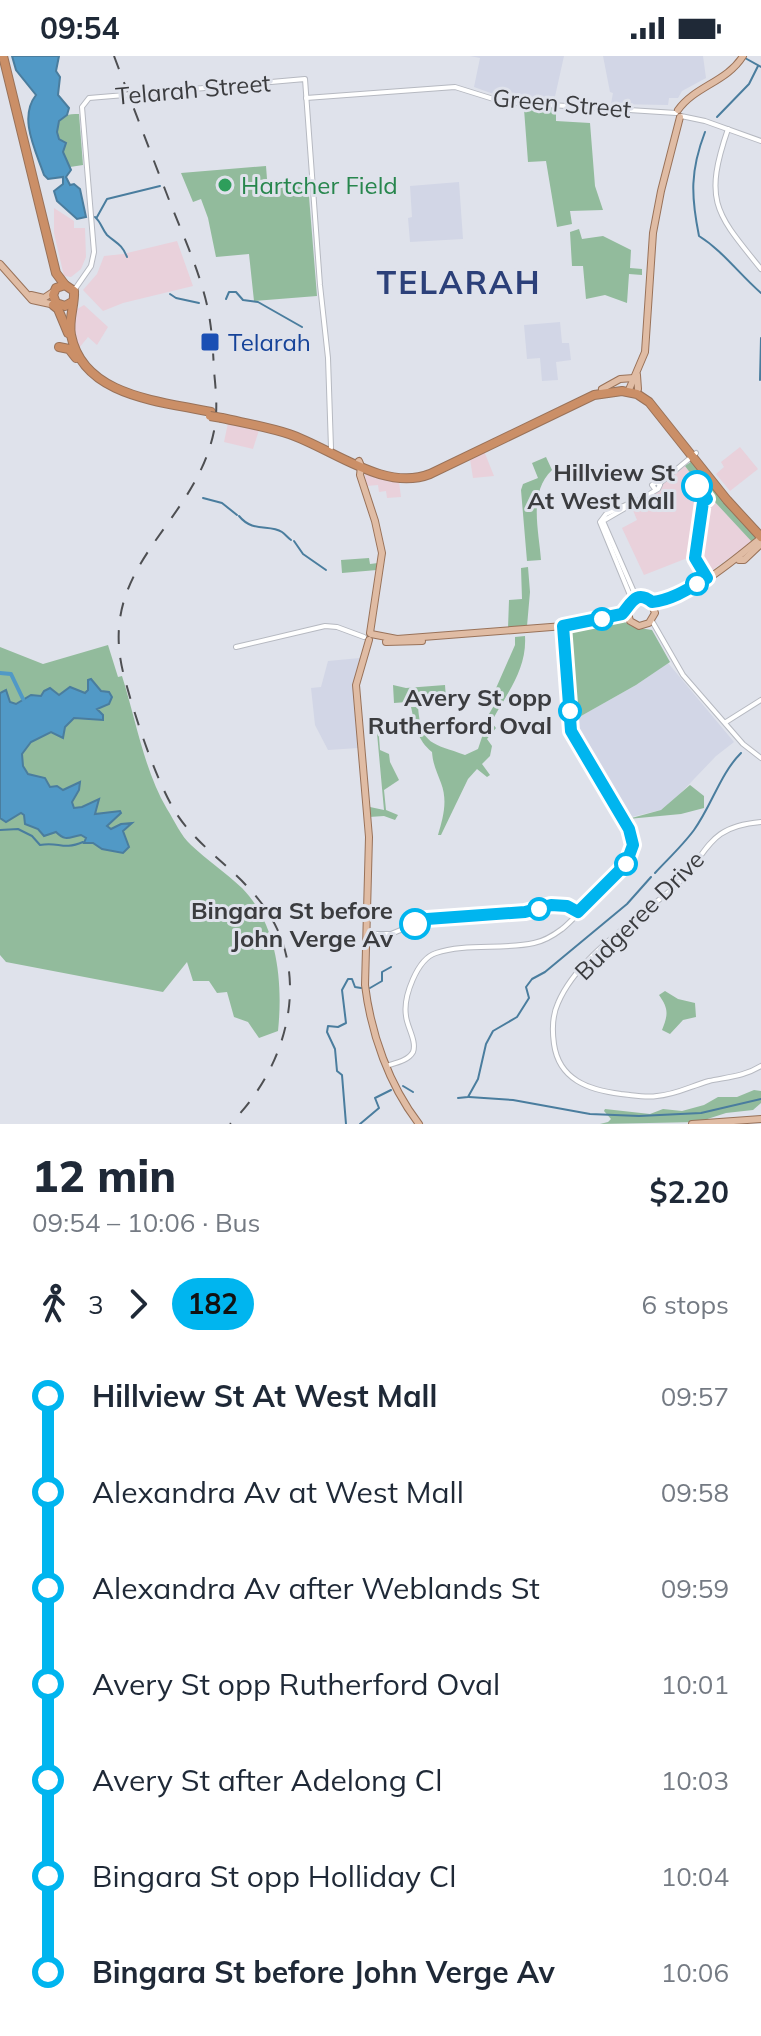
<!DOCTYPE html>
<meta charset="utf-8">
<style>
:root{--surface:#fff;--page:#f2f2f3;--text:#1f2937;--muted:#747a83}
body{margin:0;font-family:Mulish,sans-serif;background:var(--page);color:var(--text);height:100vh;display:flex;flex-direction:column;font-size:30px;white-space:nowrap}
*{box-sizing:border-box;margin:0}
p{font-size:26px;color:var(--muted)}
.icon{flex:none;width:44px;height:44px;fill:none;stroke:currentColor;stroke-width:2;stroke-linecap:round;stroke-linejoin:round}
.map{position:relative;height:1068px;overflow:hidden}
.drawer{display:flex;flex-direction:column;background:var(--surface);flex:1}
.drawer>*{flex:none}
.badge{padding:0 16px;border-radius:26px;font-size:28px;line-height:52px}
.map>.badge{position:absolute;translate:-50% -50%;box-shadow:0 0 0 4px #fff}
.legs{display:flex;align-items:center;gap:12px;height:88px;padding:0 32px;font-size:26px}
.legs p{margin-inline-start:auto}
.summary{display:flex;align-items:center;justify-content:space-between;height:136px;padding:0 32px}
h1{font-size:44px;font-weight:800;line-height:60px}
ul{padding:0 32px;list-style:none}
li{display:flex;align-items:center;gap:28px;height:96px;font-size:30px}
li i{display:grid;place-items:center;width:12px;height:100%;margin:0 10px;background:currentColor}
li i::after{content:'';width:20px;height:20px;margin:-10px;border:6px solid;border-radius:50%;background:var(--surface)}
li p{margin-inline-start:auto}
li:first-child i{background:linear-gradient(#0000 50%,currentColor 0)}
li:last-child i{background:linear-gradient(currentColor 50%,#0000 0)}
.status{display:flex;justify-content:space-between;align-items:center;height:56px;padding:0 40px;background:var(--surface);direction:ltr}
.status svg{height:22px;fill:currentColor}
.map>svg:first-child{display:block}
.commercial{fill:#e9d1db}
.built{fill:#d2d6e6}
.green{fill:#92bb9c}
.water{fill:#5199c6;stroke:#4a7d9e;stroke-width:2}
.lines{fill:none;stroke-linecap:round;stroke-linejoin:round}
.stream{stroke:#4a7d9e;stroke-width:2}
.canal{stroke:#5199c6;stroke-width:4}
.minor-casing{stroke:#b6b9c1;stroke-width:6}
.major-casing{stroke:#997259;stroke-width:8}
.highway-casing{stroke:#997259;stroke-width:10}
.minor{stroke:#fff;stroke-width:4}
.major{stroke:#e0bca4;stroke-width:6}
.highway{stroke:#cb8f67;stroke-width:8}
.rail{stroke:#4e4f52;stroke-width:2;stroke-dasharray:14 14;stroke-linecap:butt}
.minor-bridge-casing{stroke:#b6b9c1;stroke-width:6;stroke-linecap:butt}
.highway-bridge-casing{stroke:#997259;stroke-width:10;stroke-linecap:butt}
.minor-bridge{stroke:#fff;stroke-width:4}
.highway-bridge{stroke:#cb8f67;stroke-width:8}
.line-1-casing{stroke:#fff;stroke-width:18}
.line-1{stroke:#00b5ef;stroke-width:12}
.leisure-dot{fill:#2e9e5b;stroke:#dfe2eb;stroke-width:3}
.transit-dot{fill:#1a4fb4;stroke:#dfe2eb;stroke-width:3}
.stop-1-dot{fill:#fff;stroke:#00b5ef;stroke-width:4}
.labels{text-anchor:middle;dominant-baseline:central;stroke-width:6;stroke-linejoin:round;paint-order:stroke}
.street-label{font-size:24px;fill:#3b3c3f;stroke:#dfe2eb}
.leisure-label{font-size:24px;fill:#27864d;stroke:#dfe2eb;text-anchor:start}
.transit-label{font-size:24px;fill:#164399;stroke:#dfe2eb;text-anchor:start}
.stop-label{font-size:24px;font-weight:bold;fill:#3b3c3f;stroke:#dfe2eb;text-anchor:end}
.district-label{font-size:32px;font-weight:bold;letter-spacing:2px;fill:#2c4079;stroke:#dfe2eb}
</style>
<div class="status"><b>09:54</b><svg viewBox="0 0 49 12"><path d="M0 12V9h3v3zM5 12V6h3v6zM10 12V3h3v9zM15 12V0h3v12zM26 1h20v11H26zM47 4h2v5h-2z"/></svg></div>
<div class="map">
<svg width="761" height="1068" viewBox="0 0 761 1068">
<rect width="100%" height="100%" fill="#dfe2eb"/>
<g class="commercial">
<path d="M54,152L74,165V172H85L86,201L81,213L71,221L64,220L54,177Z"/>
<path d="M177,185L193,230L123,247L103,255L83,234L97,218L104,200L123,198Z"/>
<path d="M84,249L108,271L97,289L88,281L79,292L74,271V255Z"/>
<path d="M228,367L259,374L253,393L224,386Z"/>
<path d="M740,391L758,413L730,435L716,418L724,411L721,406Z"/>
<path d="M484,395L494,420L473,422L470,403Z"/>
<path d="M685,410L711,446L714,445L752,486L708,517L695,499L644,519L622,472L637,464L632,452Z"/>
<path d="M364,414L387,425L399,426L401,441L387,442L386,435L379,436L378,429L367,430Z"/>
</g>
<g class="built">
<path d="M470,0H564L554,45L499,40L474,31L480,2Z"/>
<path d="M603,0H703L706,22L682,35L678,42H669L668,49L611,48L613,37L610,36Z"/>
<path d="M459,126L463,183L410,186L408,162L412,161L410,130Z"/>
<path d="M560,266L562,287H569L571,304L556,306L558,324L542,325L540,302L527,303L524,269Z"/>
<path d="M360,602L353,629L358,692L328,694L315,669L311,632L321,631L328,605Z"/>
<path d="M668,607L734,686L716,700L674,744L661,754L631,761L575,675L574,664L636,629Z"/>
</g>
<g class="green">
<path d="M526,51L556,52V65L590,67L595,130L603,154L570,155L572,168L557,171L546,105L528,106L524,53Z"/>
<path d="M79,58L83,109L70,111C63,101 49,68 65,60C69,58 74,58 79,58Z"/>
<path d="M266,110L267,123L253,125L254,133H260L261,135L308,128L317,240L254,245L249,198L216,201L208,162L201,143L193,146L181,117Z"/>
<path d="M579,173L582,183L603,180L631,194L630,212L642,213V219L629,218L627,247L605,239L586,243L583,210H572L570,176Z"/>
<path d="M546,401L552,414C528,437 539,474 541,504L527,505L521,434L523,428L538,422L532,407Z"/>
<path d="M692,405L757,482L752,486L714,445L712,446L685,410Z"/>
<path d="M369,502L370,508L378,507L377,514L342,517L341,504Z"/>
<path d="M528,511L530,536L527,570L508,572L509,544L522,543L521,512Z"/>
<path d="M623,565L633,571L652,574L670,606L636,629L574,664L567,577Z"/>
<path d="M525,580C527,612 508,636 493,663L489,658L496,646L493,639L515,589V581Z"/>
<path d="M108,589L118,621L122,620C136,664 144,714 167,753C174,764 181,780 191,789C207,804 226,817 242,832C278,869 283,927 278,975L259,982L248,966L234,961L227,936L217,937L209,925H193L187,906L163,936L6,906L0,899V591L43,608Z"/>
<path d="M393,629L406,632L445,629L446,643L394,647Z"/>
<path d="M411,651H418C421,690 433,687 465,699L478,693L483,678L480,673L487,661L496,672L487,683L492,690L490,700L482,708L490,719L487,721L477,713L468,723L441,779H438C443,762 448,745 441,727C437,716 433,709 432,696C417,684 415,669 411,651Z"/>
<path d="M376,666L385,671L379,681L380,694L389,698L390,706L399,724L384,734L386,754L398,759L395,764L384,760L369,761L370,751L384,754Z"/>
<path d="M690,729L704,740V752L681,758L628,763L661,754Z"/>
<path d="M665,935L678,943L695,947L696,961L683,964L670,978L662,974C668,959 669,953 659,939Z"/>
<path d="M754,1034L761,1035V1047L753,1054L726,1057L698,1066L600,1068L608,1066L611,1063L604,1055L605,1053L650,1058L663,1053L682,1055L704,1049L718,1041H737Z"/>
</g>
<g class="water">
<path d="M12,0H59L56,15L60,21L58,39L69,52L67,59L59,65L57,76L59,83L66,87L63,96L71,114L66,121L70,129L74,128L80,133L86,161L77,163L57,145L54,135L63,128V121L48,123L44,119C36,95 18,62 36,39L16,14Z"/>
<path d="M91,623L101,635L109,636L112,641L109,648L97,653L103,659V664L74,662L65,671L63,682L51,676L31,686L22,698L23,710L28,718L45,722L50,731L57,730L63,734L80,726L79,734L72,746L74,752L82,751L99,743L95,758L120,755L121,757L107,770L111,773L121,768L132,767L123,775L129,791L123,797L102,793L93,787H84L86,782L81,779C69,781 66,786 56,776L44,780L38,773L25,768L24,759L21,757L6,766L0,762V637L6,634L10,646L16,648L31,639L41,640L44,635L50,632L59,639L70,631L85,637L88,634V624Z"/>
</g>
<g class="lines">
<g class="stream">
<path d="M745,2L761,11"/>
<path d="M717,61L749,28L758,10"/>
<path d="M705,76C690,115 691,140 699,180C723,195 739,218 761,237"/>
<path d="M95,161C101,166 102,173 107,179C116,187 122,188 127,201"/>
<path d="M97,161L107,143L160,130"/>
<path d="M170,238L176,242L199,247"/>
<path d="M226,243L229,236H236L243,244L258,246L302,271"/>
<path d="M760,324L761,282"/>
<path d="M203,442L222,447L237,459"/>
<path d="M239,460C253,477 269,468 282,476C285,478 288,482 291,484"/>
<path d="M294,485L303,498L326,514"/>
<path d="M0,774L18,773L32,780L40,789C59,785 62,795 83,786"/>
<path d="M655,817C668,803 683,789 694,774C712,749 720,718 741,697"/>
<path d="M370,932L382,925V916L391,911"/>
<path d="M403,1030L413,1036"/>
<path d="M469,1041L513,1044L590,1058L639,1060L701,1057L761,1043"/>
<path d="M458,1042L468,1041L478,1023L486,988L493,975L517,961L529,942L526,931L532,923L545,916L627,848L651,821"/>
<path d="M346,1068L342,1019L337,1015L335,993L327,976L328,970L338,971L346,967L342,934L348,923H352L355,931L361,932"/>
<path d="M360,1068L379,1052L375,1042L391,1034"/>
</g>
<path class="canal" d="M0,617L11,618L23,643"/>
<defs>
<g id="minor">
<path d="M137,38L305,23L320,229L328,302L331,392"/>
<path d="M306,42L455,31L503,46L676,57"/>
<path d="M681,60L705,65L761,85"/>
<path d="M728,73C703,146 716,157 761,213"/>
<path d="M75,233L91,210L94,196L82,51L89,42L125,39"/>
<path d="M659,428L696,397"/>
<path d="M630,447L606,458L600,466L632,544"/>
<path d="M639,541L634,536L603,465L658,433L660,429L657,426L652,429L655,433"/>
<path d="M652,565L683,619L743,688L761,702"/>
<path d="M236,591L325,570L337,571L364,581"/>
<path d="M726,666L761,644"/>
<path d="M761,766C703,771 710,799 673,832C636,865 578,900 558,947C552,960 552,974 554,988C559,1024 589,1034 621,1038C633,1039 645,1042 657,1040C675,1039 691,1030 709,1025C728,1021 745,1020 761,1010"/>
<path d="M366,878H391L427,863L525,856L551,849L567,850L578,856"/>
<path d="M386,1010C395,1007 408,1005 413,996C417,985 407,971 406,960C403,941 417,903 436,897C465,887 504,894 534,887C544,885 554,879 562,873C569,868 627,808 630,802C634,792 633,783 629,773L573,678L563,570"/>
</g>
<g id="major">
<path d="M678,54C695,30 727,26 743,0"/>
<path d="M0,208L32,244L55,249"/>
<path d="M31,239L44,242L53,236"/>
<path d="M637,319L638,333"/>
<path d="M602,333L620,323L634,322"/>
<path d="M628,336L645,296L653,177L661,135L680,61"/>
<path d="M359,405L361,410L360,419L375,465L382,497L370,577"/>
<path d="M739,504H744L761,488"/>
<path d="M652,546C689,543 734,504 761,482"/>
<path d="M371,578L397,583L577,569L622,558L630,546L639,541L650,544L655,557L649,567L639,570L630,565L627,553"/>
<path d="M369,584L356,629L369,781L365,929C371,978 389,1029 419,1068"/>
<path d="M386,586L422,585"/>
<path d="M692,1068L761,1063"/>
</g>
<g id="highway">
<path d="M3,0L56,217L65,229"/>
<path d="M72,246L65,250L56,247L53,239L56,232L65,229L74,235C75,249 68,264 71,279C83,341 161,345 211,356"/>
<path d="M53,249L58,253L68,277"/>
<path d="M59,291L69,293L76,302"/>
<path d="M222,362C244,367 268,371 289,378C333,393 384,436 430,418L594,339L622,335L637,338L649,346L727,444L761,481"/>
</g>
</defs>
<use href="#minor" class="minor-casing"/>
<use href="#major" class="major-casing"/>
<use href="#highway" class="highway-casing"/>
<use href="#minor" class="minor"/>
<use href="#major" class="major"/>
<use href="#highway" class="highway"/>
<path class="rail" d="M114,0C131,45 148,90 166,136C180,173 198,210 207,249C212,271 213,293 214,315C216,335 218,355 214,375C195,469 97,508 123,616C133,655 155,723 176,757C198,791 234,812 259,844C315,913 289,1010 230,1068"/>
<defs>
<path id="minor-bridge" d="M125,39L137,38"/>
<path id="highway-bridge" d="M210,360L222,362"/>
</defs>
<use href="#minor-bridge" class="minor-bridge-casing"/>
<use href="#highway-bridge" class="highway-bridge-casing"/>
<use href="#minor-bridge" class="minor-bridge"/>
<use href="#highway-bridge" class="highway-bridge"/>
</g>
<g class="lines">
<defs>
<path id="line-1" d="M415,868L427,863L525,856L551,849L567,850L578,856L626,808L633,789L629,773L571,675L563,570L622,558C631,548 636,533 652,546C672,544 690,532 707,522L695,502L703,446L707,443L697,430"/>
</defs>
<use href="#line-1" class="line-1-casing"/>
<use href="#line-1" class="line-1"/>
</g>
<circle class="leisure-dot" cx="225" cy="129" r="8"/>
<rect class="transit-dot" x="200" y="276" width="20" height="20" rx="4"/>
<g class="stop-1-dot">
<circle cx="697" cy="430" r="14"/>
<circle cx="697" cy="528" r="10"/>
<circle cx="602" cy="563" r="10"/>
<circle cx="570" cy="655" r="10"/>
<circle cx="626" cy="808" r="10"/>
<circle cx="539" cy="853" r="10"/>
<circle cx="415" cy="868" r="14"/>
</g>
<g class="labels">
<g class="street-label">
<text transform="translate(193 33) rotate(-5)">Telarah Street</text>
<text transform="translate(562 47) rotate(5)">Green Street</text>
<text transform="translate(639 859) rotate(-45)">Budgeree Drive</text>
</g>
<g class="leisure-label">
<text x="241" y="129">Hartcher Field</text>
</g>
<g class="transit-label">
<text x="228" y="286">Telarah</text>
</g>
<g class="stop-label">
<text x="675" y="416">Hillview St<tspan x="675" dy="28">At West Mall</tspan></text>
<text x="552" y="641">Avery St opp<tspan x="552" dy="28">Rutherford Oval</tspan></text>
<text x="393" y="854">Bingara St before<tspan x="393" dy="28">John Verge Av</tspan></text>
</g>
<g class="district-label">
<text x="459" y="226">TELARAH</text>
</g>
</g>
</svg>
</div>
<section class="drawer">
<div class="summary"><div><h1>12 min</h1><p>09:54 – 10:06 · Bus</p></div><b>$2.20</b></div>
<div class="legs"><svg class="icon" aria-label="walk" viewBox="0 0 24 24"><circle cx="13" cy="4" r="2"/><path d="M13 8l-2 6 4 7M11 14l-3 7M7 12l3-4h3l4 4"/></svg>3<svg class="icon" aria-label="forward" viewBox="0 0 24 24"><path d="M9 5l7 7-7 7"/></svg><b class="badge" style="background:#00b5ef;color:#111">182</b><p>6 stops</p></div>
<ul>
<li><i style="color:#00b5ef"></i><b>Hillview St At West Mall</b><p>09:57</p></li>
<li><i style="color:#00b5ef"></i><span>Alexandra Av at West Mall</span><p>09:58</p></li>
<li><i style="color:#00b5ef"></i><span>Alexandra Av after Weblands St</span><p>09:59</p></li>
<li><i style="color:#00b5ef"></i><span>Avery St opp Rutherford Oval</span><p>10:01</p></li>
<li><i style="color:#00b5ef"></i><span>Avery St after Adelong Cl</span><p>10:03</p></li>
<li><i style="color:#00b5ef"></i><span>Bingara St opp Holliday Cl</span><p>10:04</p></li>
<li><i style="color:#00b5ef"></i><b>Bingara St before John Verge Av</b><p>10:06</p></li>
</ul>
</section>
